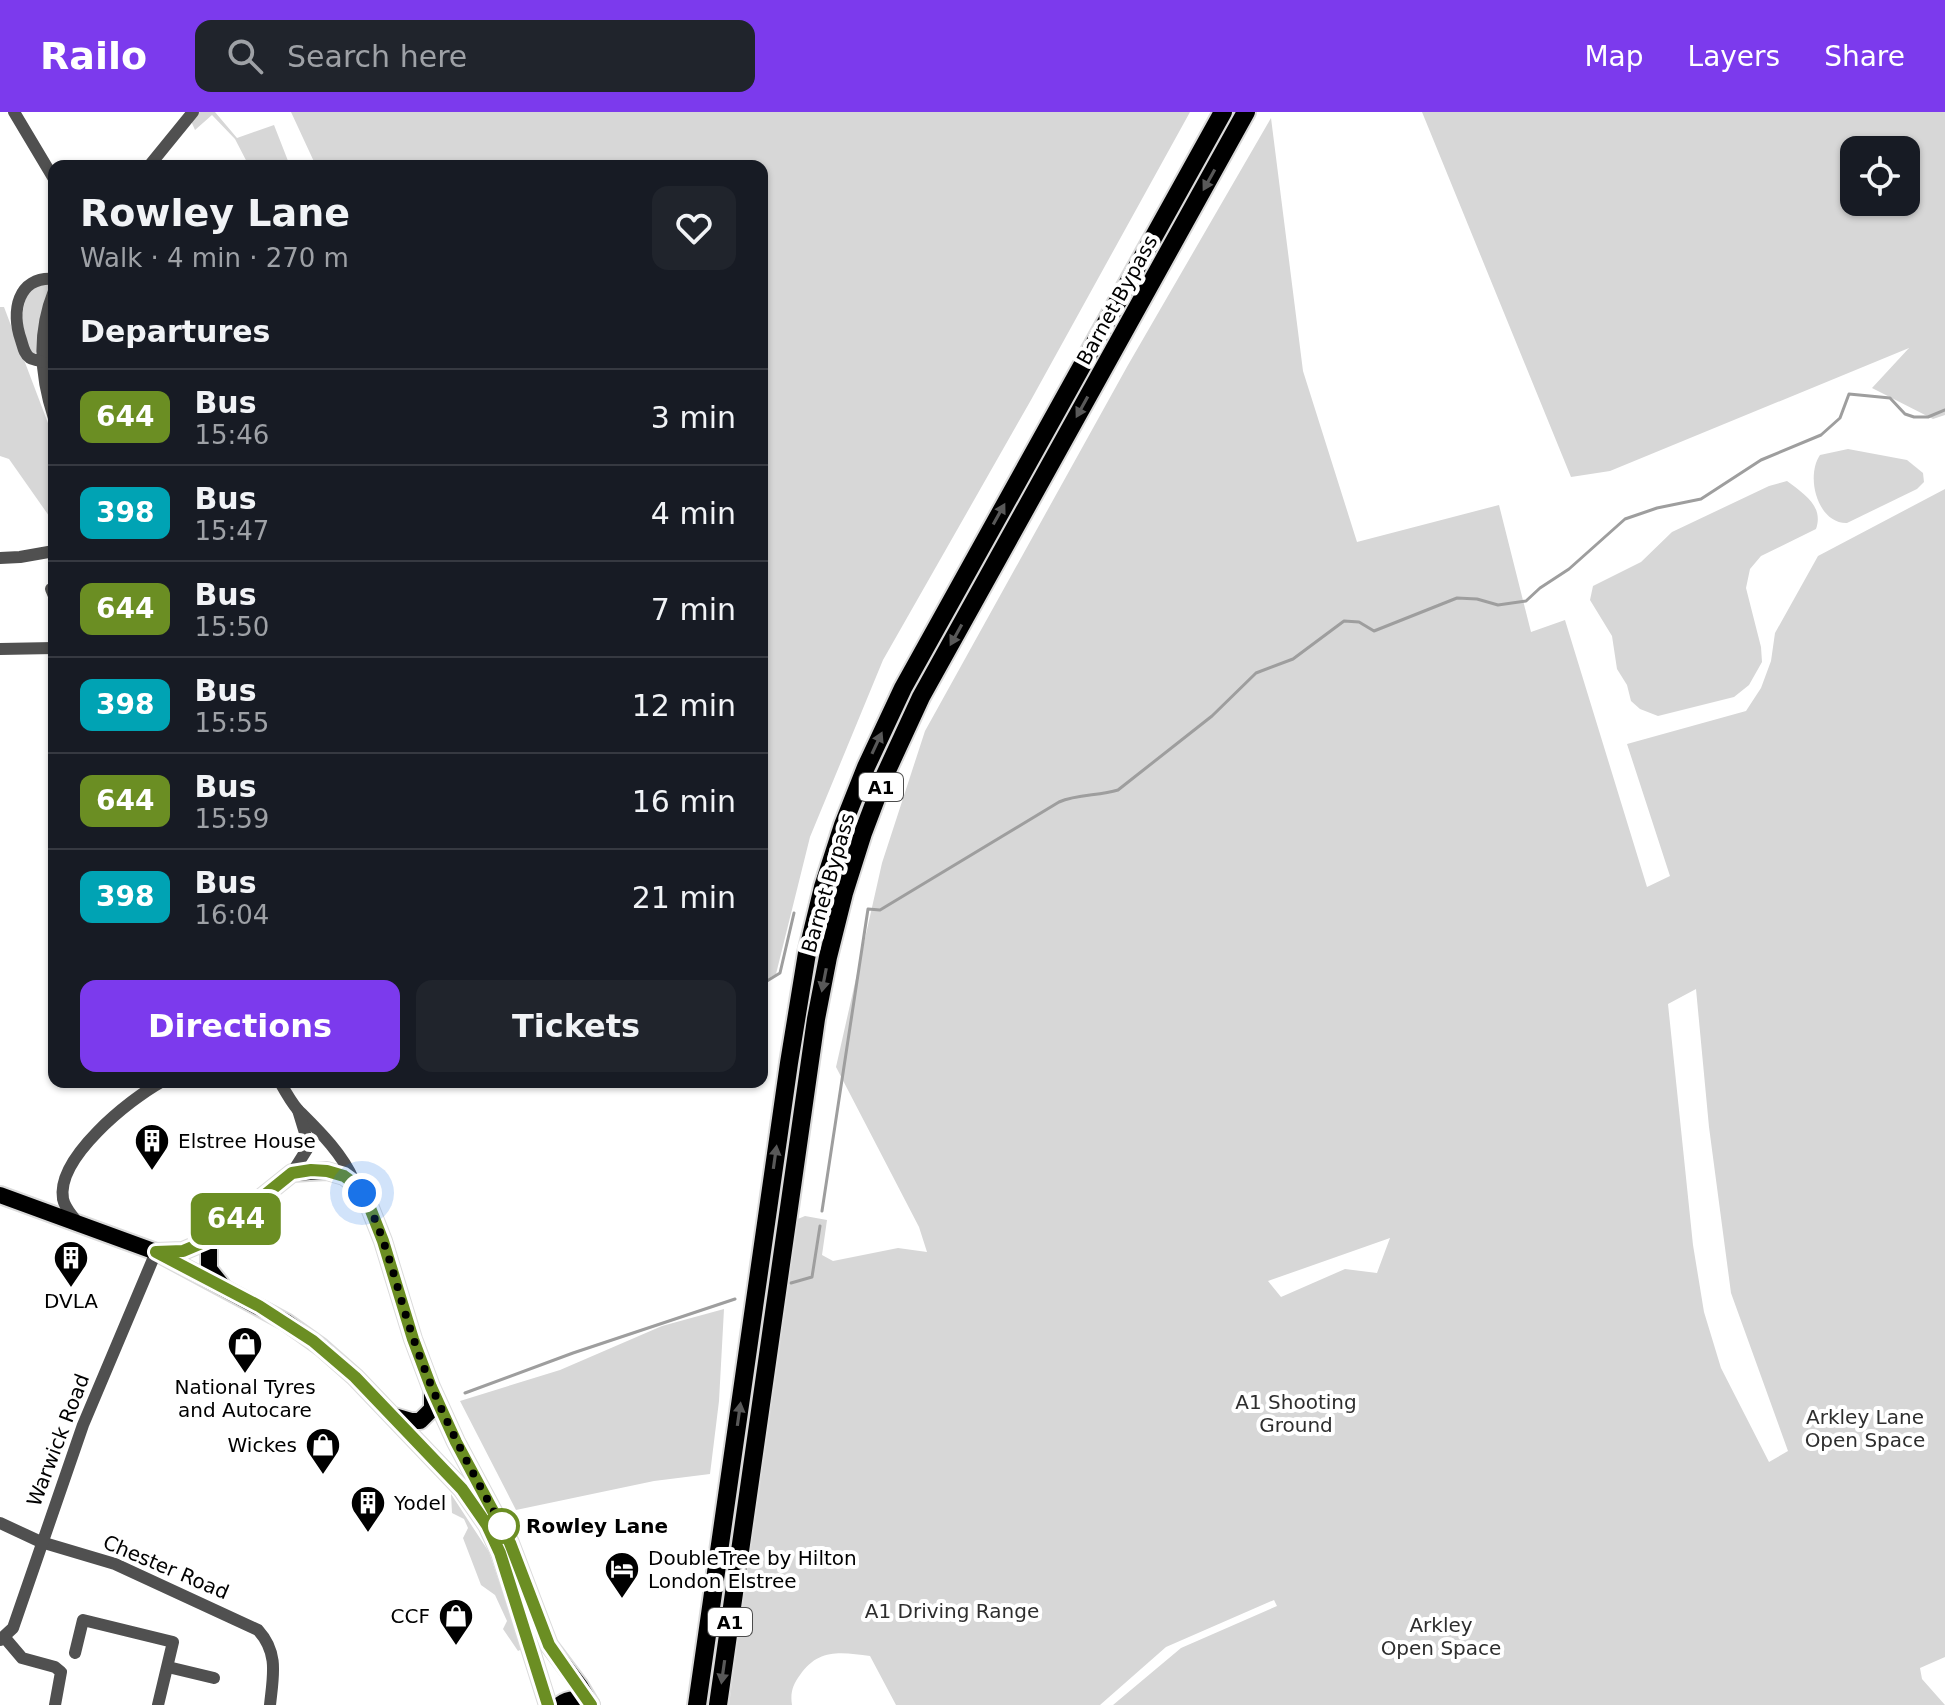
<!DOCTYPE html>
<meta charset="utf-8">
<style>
:root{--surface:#171b24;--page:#20242c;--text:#f1f3f6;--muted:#9ea1a6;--line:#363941;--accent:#7c3aed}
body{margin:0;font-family:"DejaVu Sans",sans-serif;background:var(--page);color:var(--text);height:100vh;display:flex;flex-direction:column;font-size:30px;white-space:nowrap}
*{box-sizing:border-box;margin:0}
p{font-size:26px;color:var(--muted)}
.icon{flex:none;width:44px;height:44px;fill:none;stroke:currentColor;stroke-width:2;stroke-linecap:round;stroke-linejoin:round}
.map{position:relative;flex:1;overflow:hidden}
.drawer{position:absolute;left:48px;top:48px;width:720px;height:928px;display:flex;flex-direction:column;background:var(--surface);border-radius:16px;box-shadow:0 2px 6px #0004}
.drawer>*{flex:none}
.badge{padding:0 16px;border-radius:12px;font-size:28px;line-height:52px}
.fabs{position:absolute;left:1840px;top:24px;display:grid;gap:16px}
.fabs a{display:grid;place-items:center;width:80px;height:80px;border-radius:16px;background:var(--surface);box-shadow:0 2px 6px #0004;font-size:40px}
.you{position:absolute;width:40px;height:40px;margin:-20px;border:6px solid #fff;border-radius:50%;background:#1a73e8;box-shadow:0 0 0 12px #1a73e833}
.map>.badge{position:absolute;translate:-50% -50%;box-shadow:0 0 0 4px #fff}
h2{padding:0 32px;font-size:30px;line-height:72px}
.round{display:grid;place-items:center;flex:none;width:84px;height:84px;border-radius:16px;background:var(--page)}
.overview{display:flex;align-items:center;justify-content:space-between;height:136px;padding:0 32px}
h1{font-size:38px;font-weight:800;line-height:60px}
.cta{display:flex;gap:16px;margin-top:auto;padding:16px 32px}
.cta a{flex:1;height:92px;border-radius:16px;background:var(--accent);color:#fff;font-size:32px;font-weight:800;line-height:92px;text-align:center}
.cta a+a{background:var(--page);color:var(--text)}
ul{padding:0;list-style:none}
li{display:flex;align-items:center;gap:24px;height:96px;padding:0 32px;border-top:2px solid var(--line)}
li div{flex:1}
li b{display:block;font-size:30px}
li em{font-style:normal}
li .badge{min-width:88px;font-weight:700;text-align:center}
header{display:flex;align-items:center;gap:48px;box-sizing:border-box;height:112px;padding:0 40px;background:var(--accent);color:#fff}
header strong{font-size:38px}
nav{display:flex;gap:44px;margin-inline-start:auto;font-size:28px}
.search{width:560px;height:72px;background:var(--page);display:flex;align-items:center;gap:20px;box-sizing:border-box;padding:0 28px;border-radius:16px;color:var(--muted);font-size:30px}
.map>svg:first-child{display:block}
.green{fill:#d7d7d7;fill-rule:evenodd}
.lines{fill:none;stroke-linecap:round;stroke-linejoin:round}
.stream{stroke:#9e9e9e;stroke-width:3}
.major-casing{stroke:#dbdbdb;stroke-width:20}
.highway-casing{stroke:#dbdbdb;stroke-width:22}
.minor{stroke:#505050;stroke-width:12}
.major{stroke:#000;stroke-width:16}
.highway{stroke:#000;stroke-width:18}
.oneway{fill:#595959}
.line-casing{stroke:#fff;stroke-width:18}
.line{stroke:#6b8e23;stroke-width:12}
.walk{stroke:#000;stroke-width:8;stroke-dasharray:0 14.4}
.stop-dot{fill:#fff;stroke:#6b8e23;stroke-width:4}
.labels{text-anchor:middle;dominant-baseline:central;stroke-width:8;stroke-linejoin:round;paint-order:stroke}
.shield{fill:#fff;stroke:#4c4c4c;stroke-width:2}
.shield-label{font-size:18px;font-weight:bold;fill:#000}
.street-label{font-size:20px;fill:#000;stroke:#fff}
.poi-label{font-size:20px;fill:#000;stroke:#fff;text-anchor:start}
.park-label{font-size:20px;fill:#2e2e2e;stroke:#fff}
.stop-label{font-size:20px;font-weight:bold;fill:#000;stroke:#fff;text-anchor:start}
</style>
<header>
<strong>Railo</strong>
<div class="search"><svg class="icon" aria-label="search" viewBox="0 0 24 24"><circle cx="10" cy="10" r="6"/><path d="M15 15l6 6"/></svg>Search here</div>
<nav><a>Map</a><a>Layers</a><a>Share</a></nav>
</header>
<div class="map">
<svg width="1945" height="1593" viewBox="0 0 1945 1593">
<rect width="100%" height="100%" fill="#fff"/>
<g class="green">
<path d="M199,0H215L237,26L274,13L290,54H249L235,27L212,3L195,18L191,9Z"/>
<path d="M291,0H1190L1031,288L883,548L810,725L776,862L762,870V54H316Z"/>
<path d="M1422,0H1945V303L1933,307L1872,276L1909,236L1610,359L1571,365ZM1854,38H1906V90H1854Z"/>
<path d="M1271,6L1303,259L1357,430L1499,393L1531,520L1565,508L1647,775L1670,764L1627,632L1746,599L1761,576L1771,549L1775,521L1818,444L1945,377V1545L1920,1556L1922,1567L1945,1593H1113L1181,1536L1277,1494L1274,1488L1166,1535L1100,1593H896L870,1544C842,1540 818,1536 800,1563C793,1572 790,1581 792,1593H729L793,1109L805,1104L827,1108L822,1143L833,1149L898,1136L927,1140L919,1115L836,955L882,751L925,619L1128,253ZM1696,877L1709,1015L1731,1181L1788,1339L1769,1350L1721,1256L1704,1200L1693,1133L1668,892ZM1390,1126L1377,1161L1345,1157L1281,1185L1268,1169Z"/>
<path d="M40,171L49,173L50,176L37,240L34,242L31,241L20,212L26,184Z"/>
<path d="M0,195H4L54,327V411L9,347L0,344Z"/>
<path d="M1848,337L1907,348L1923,361L1924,370L1917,377L1847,411C1818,412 1805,365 1820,343Z"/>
<path d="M1787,369C1804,382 1824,394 1816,417L1761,444L1750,457L1746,476L1761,535L1762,550L1749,573L1734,585L1658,604L1640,597L1631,589L1627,573L1617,557L1612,524L1590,488L1593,474L1641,450L1672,420L1769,374Z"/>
<path d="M724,1197L719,1289L710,1362L654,1369L516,1398L460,1289L560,1258L662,1214Z"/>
<path d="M451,1382L489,1440L522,1537L518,1539L503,1517L507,1509L495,1483L481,1473L463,1426L468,1416L464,1407L452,1401Z"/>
</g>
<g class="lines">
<g class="stream">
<path d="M762,872L780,861L794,801"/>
<path d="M822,1099L868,797L880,798L1059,690C1078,682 1099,684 1118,678L1212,604L1256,561L1293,547L1344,509L1359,510L1374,519L1457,486L1477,487L1498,493L1526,489L1540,476L1569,457L1625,407L1657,396L1701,387L1761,348L1821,323L1840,306L1849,282L1890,286L1905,302L1914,305H1928L1945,298"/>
<path d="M791,1171L812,1165L820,1114"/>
<path d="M465,1281L573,1241L735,1187"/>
</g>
<defs>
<g id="major">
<path d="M0,1083L156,1140L286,1210L321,1235L355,1265L462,1377L487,1413L500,1441L548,1593"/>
<path d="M209,1128V1157L221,1172"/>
<path d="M156,1140L183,1139L209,1128L292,1061L327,1059L344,1064L355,1072L370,1096L383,1129L413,1227L431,1275L456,1330L510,1431L549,1533L580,1574L591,1593"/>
<path d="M394,1304L411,1309H420L432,1297V1281"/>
<path d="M559,1593C570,1585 579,1586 591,1593"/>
</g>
<g id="highway">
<path d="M697,1593L789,951L807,841L823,775L843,713L866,655L903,576L1223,0"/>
<path d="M718,1593L816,907L828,845L844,781L863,721L885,663L921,585L1246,0"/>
</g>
</defs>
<use href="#major" class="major-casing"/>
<use href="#highway" class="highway-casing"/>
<g class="minor">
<path d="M14,0L54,67"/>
<path d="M149,54L193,0"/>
<path d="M54,179C37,221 40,264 54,306"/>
<path d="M42,250C41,249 31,247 30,246C24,242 23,234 21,228C11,200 17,164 54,167"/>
<path d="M0,446L20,445L54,439"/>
<path d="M51,477L54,484"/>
<path d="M0,537L54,536"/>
<path d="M280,970C285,979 291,990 298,998C318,1018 342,1041 354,1069"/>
<path d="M292,1061L309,1034L298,998"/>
<path d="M76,1109C71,1102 65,1096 63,1087C56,1046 129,988 161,970"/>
<path d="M0,1411L41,1430L115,1452L258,1518C279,1541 273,1564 270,1593"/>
<path d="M5,1526L22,1546L55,1555L61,1560L55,1593"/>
<path d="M0,1528L13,1516L83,1313L156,1140"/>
<path d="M75,1541L83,1508L173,1530L158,1593"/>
<path d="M168,1555L214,1566"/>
</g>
<use href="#major" class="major"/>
<use href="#highway" class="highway"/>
</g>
<defs><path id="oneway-solid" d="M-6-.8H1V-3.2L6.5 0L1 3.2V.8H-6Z" transform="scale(2)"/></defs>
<g class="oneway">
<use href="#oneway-solid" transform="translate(1209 68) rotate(119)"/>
<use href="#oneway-solid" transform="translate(1082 295) rotate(119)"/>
<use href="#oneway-solid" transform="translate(999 402) rotate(-61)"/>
<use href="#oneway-solid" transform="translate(956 523) rotate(119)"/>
<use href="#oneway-solid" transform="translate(877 631) rotate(-65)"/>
<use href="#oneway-solid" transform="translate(824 868) rotate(101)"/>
<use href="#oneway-solid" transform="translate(775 1045) rotate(-82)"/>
<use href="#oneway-solid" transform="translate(739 1302) rotate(-82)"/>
<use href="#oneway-solid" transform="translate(723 1560) rotate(98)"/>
</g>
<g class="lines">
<defs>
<path id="line" d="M548,1593L500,1441L487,1413L462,1377L355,1265L313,1229L259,1194L156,1140L183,1139L209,1128L292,1061L311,1058L327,1059L344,1064L355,1072L370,1096L383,1129L413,1227L431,1275L456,1330L510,1431L549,1533L591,1593"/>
</defs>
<use href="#line" class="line-casing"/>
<use href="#line" class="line"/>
<path class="walk" d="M362,1081C388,1127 397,1181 415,1231C437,1295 469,1355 502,1414"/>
</g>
<defs>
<symbol id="building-pin" viewBox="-11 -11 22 30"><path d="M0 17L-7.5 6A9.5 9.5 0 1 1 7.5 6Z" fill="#000" stroke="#fff"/><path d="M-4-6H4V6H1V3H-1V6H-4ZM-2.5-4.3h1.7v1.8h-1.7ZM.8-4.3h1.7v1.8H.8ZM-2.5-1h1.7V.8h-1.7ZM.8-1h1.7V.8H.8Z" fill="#fff"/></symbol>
<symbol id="shop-pin" viewBox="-11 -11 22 30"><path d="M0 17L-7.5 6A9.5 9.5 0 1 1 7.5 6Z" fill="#000" stroke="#fff"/><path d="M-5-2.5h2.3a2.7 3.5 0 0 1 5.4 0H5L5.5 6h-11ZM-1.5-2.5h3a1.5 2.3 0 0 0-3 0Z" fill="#fff"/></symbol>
<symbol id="hotel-pin" viewBox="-11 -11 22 30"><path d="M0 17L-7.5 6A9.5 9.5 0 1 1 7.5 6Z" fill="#000" stroke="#fff"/><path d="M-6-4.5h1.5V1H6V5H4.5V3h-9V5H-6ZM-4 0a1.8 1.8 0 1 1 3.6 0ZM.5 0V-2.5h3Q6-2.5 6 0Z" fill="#fff"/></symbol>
</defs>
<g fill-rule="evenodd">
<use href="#building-pin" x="132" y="1009" width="40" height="54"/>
<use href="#building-pin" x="51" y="1126" width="40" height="54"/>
<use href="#shop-pin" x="225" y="1212" width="40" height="54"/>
<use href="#shop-pin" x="303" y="1313" width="40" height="54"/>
<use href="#building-pin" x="348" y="1371" width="40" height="54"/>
<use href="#hotel-pin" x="602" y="1437" width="40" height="54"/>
<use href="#shop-pin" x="436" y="1484" width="40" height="54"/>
</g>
<circle class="stop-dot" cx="502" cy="1414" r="16"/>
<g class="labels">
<g class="shield">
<rect x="859" y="661" width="44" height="28" rx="6"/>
<rect x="708" y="1496" width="44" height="28" rx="6"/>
</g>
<g class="shield-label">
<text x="881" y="675">A1</text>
<text x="730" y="1510">A1</text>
</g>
<g class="street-label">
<text transform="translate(1117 188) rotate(-61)">Barnet Bypass</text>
<text transform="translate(828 771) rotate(-74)">Barnet Bypass</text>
<text transform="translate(58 1328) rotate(-69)">Warwick Road</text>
<text transform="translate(166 1455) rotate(23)">Chester Road</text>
</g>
<g class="poi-label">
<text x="178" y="1029">Elstree House</text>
<text x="71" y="1189" text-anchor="middle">DVLA</text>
<text x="245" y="1275" text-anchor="middle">National Tyres<tspan x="245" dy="23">and Autocare</tspan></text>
<text x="297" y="1333" text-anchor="end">Wickes</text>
<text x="394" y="1391">Yodel</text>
<text x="648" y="1446">DoubleTree by Hilton<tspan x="648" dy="23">London Elstree</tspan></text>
<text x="430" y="1504" text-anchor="end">CCF</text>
</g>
<g class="park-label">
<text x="1296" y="1290">A1 Shooting<tspan x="1296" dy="23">Ground</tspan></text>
<text x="1865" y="1305">Arkley Lane<tspan x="1865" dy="23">Open Space</tspan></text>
<text x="952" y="1499">A1 Driving Range</text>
<text x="1441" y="1513">Arkley<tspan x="1441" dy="23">Open Space</tspan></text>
</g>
<g class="stop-label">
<text x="526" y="1414">Rowley Lane</text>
</g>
</g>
</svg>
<div class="fabs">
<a><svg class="icon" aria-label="locate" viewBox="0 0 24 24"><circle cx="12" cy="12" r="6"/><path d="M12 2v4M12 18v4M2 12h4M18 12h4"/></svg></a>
</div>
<div class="you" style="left:362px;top:1081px"></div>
<b class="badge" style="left:236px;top:1107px;background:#6b8e23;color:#fff">644</b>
<section class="drawer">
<div class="overview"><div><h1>Rowley Lane</h1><p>Walk · 4 min · 270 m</p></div><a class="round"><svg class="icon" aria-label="heart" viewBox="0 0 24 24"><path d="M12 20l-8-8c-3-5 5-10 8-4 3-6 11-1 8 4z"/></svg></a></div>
<h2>Departures</h2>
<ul>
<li><span class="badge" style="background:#6b8e23;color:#fff">644</span><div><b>Bus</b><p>15:46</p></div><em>3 min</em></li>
<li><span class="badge" style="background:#00a3b4;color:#fff">398</span><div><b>Bus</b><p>15:47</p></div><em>4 min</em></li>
<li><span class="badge" style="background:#6b8e23;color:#fff">644</span><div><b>Bus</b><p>15:50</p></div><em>7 min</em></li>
<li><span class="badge" style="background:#00a3b4;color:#fff">398</span><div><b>Bus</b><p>15:55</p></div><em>12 min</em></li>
<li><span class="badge" style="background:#6b8e23;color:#fff">644</span><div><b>Bus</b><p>15:59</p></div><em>16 min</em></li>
<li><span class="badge" style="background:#00a3b4;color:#fff">398</span><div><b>Bus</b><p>16:04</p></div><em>21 min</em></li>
</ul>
<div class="cta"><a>Directions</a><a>Tickets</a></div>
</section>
</div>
